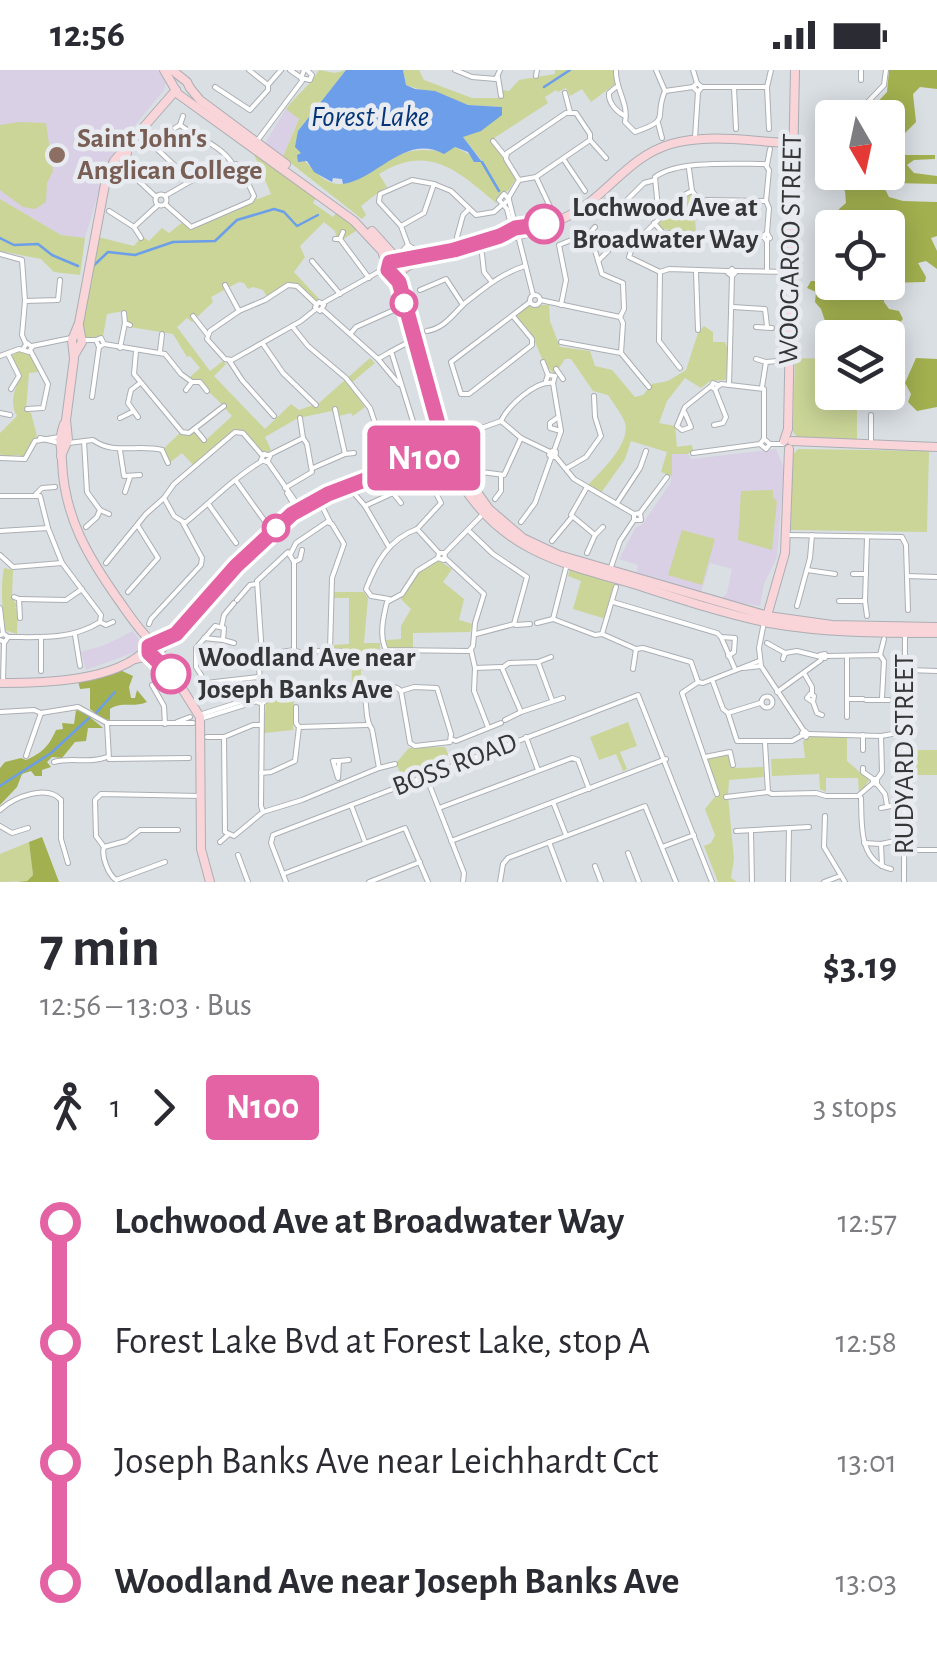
<!DOCTYPE html>
<meta charset="utf-8">
<style>
:root{--surface:#fff;--page:#f2f2f3;--text:#2b2b33;--muted:#7c7c81}
body{margin:0;font-family:"Alegreya Sans",sans-serif;background:var(--page);color:var(--text);height:100vh;display:flex;flex-direction:column;font-size:38px;white-space:nowrap}
*{box-sizing:border-box;margin:0}
p{font-size:32px;color:var(--muted)}
.icon{flex:none;width:55px;height:55px;fill:none;stroke:currentColor;stroke-width:2;stroke-linecap:round;stroke-linejoin:round}
.map{position:relative;height:812px;overflow:hidden}
.panel{display:flex;flex-direction:column;background:var(--surface);flex:1}
.panel>*{flex:none}
.badge{padding:0 20px;border-radius:8px;font-size:35px;line-height:65px}
.needle{width:65px;rotate:171deg}
.controls{position:absolute;left:815px;top:30px;display:grid;gap:20px}
.controls a{display:grid;place-items:center;width:90px;height:90px;border-radius:10px;background:var(--surface);box-shadow:0 5px 25px #0003;font-size:50px}
.map>.badge{position:absolute;translate:-50% -50%;box-shadow:0 0 0 5px #fff}
.legs{display:flex;align-items:center;gap:15px;height:110px;padding:0 40px;font-size:32px}
.legs p{margin-inline-start:auto}
.head{display:flex;align-items:center;justify-content:space-between;height:170px;padding:0 40px}
h1{font-size:55px;font-weight:600;line-height:75px}
ul{padding:0 40px;list-style:none}
li{display:flex;align-items:center;gap:35px;height:120px;font-size:38px}
li i{display:grid;place-items:center;width:15px;height:100%;margin:0 12px;background:currentColor}
li i::after{content:'';width:25px;height:25px;margin:-12px;border:8px solid;border-radius:50%;background:var(--surface)}
li p{margin-inline-start:auto}
li:first-child i{background:linear-gradient(#0000 50%,currentColor 0)}
li:last-child i{background:linear-gradient(currentColor 50%,#0000 0)}
.status{display:flex;justify-content:space-between;align-items:center;height:70px;padding:0 50px;background:var(--surface);direction:ltr}
.status svg{height:28px;fill:currentColor}
.map>svg:first-child{display:block}
.commercial{fill:#d9d0e5}
.green{fill:#cad597}
.forest{fill:#a2b04f}
.water{fill:#6c9ee9}
.lines{fill:none;stroke-linecap:round;stroke-linejoin:round}
.stream{stroke:#6c9ee9;stroke-width:2.5}
.street-casing{stroke:#abafb4;stroke-width:6}
.secondary-casing{stroke:#abafb4;stroke-width:10}
.street{stroke:#fff;stroke-width:4}
.secondary{stroke:#f9d4d8;stroke-width:8}
.line-1-casing{stroke:#fff;stroke-width:22}
.line-1{stroke:#e463a4;stroke-width:15}
.education-dot{fill:#8d6e63;stroke:#e8ecf1;stroke-width:4}
.stop-1-dot{fill:#fff;stroke:#e463a4;stroke-width:5}
.labels{text-anchor:middle;dominant-baseline:central;stroke-width:9;stroke-linejoin:round;paint-order:stroke}
.education-label{font-size:28px;font-weight:bold;fill:#785e54;stroke:#e8ecf1;text-anchor:start}
.stop-label{font-size:28px;font-weight:bold;fill:#343638;stroke:#e8ecf1;text-anchor:start}
.street-label{font-size:28px;fill:#343638;stroke:#e8ecf1}
.water-label{font-size:30px;font-style:italic;fill:#073678;stroke:#e8ecf1}
</style>
<div class="status"><b>12:56</b><svg viewBox="0 0 49 12"><path d="M0 12V9h3v3zM5 12V6h3v6zM10 12V3h3v9zM15 12V0h3v12zM26 1h20v11H26zM47 4h2v5h-2z"/></svg></div>
<div class="map">
<svg width="937" height="812" viewBox="0 0 937 812">
<rect width="100%" height="100%" fill="#dadfe4"/>
<g class="commercial">
<path d="M0,0H158L166,12L164,20L123,70L105,101L85,168L61,165L0,129Z"/>
<path d="M286,39L299,48L283,87L265,73Z"/>
<path d="M776,379L784,398L777,487L764,514L760,536L721,529L727,523L732,499L710,493L701,523L636,504L638,495L619,489L636,457L642,455L671,412V384H688L691,389Z"/>
<path d="M133,561L142,574L141,580L86,600L81,582L105,575Z"/>
</g>
<g class="green">
<path d="M319,0L335,3L346,0L298,61L301,83L297,85C307,91 311,99 320,106C349,131 377,90 404,83C422,77 440,84 455,77L482,91L463,67L502,37L468,35L406,15L403,0H419L424,10L472,28H502L503,20L509,21L519,10L555,4V0H613L615,14L591,32L582,19L570,26L566,18L558,22L556,20L545,27L548,33L491,70L516,108L509,120L498,126L496,133C458,101 429,73 379,104L387,117C377,123 370,129 361,136L366,145L362,149L283,87L299,49L286,39C297,24 311,15 319,0Z"/>
<path d="M19,52L46,53L53,101L47,113L46,132L35,139L23,137L0,120V55Z"/>
<path d="M253,82L316,127L313,133L333,147L337,142L357,160L338,173L335,161L324,152L300,176L305,187L294,202L320,230L316,234C294,213 294,211 268,228L263,220L253,217L248,219L244,213L239,212L211,227L213,232L192,252L187,248L177,257L210,301L223,291L226,294L214,306L265,359L291,334L299,340L319,333L370,288L375,293L349,315L365,337L353,346L351,343L335,347L332,341L298,348L265,367L271,380L262,385L239,361L194,396L182,383L168,394L162,380L180,363L195,362L205,371L232,346C218,330 206,317 189,308L200,298L190,286L187,287L173,264L124,256V241L107,244L103,266L85,268L81,259L94,166L134,176L142,166L149,171L162,158L169,163L183,152L191,157L253,127L258,129L271,124Z"/>
<path d="M692,124L705,130L694,133L696,163L662,159L658,152L663,148V141L685,125Z"/>
<path d="M0,129L61,165L85,168L80,205L54,202L41,189L0,181Z"/>
<path d="M528,235H549L550,251L560,277L590,281L595,296L612,300L635,327L643,325L652,314L668,311L686,300L698,263L704,256L713,262V272H725L729,282L726,310L710,311L701,318L685,308L667,331L659,353L675,356L677,377L692,375L693,380L688,384H672V406L661,402L667,382L631,371L625,389L601,423L588,415C600,402 631,374 625,353C622,344 613,333 608,325L593,321L571,289H565L555,304C542,295 539,280 533,267C530,260 521,252 516,246Z"/>
<path d="M20,281L32,286L39,302L29,303L26,341L31,343L37,366L24,387L18,385L4,387L0,384V363L17,346C9,333 15,319 21,304L11,286Z"/>
<path d="M795,288L832,289V322L857,323V370L799,369L793,362Z"/>
<path d="M798,379L929,381L927,462L791,460L792,386Z"/>
<path d="M773,420V428L777,431L772,480L738,470L741,421Z"/>
<path d="M682,460L715,469L702,515L668,505Z"/>
<path d="M438,490L452,499L443,512L464,529L459,550L473,554L470,562L413,563V578L388,579L386,570L401,569V556L411,539L401,529C409,511 418,498 438,490Z"/>
<path d="M4,498L13,500L12,527L18,537H15L18,541L17,564L4,560C3,539 0,517 4,498Z"/>
<path d="M570,499L617,515L606,549L573,539L581,511L568,506Z"/>
<path d="M334,522H364L368,528L364,573H380V579L361,582V615H352L351,582L333,579V575L349,574V528H334Z"/>
<path d="M294,623L293,660L264,663L266,631L275,624Z"/>
<path d="M628,652L637,676L620,682L627,699L623,701L616,684L599,690L590,667Z"/>
<path d="M811,667H847V691L869,710L861,722L859,723L858,708H826V722L820,719L819,704L772,706L771,689L805,688L803,671Z"/>
<path d="M445,677L451,691L403,710L396,693L409,678Z"/>
<rect x="909" y="680" width="28" height="25"/>
<path d="M730,682L735,698L763,697L764,707L729,710L728,726L734,789L731,808L737,812H718L704,776L711,773L715,765L705,739L717,724L705,687Z"/>
<path d="M29,772L33,805L27,811L0,812V784Z"/>
</g>
<g class="forest">
<path d="M889,0H937V19L920,17L913,24L916,52L905,63L890,67L888,81L894,85H935V89L914,90L907,95L914,103L937,106V114L892,113L885,119L889,127L903,131L937,132V166L931,168L937,181V199L926,191L918,193L926,207L925,212L885,213L884,232L889,239L899,241L903,249L890,263H882L872,253L825,251L821,239L815,232L816,222L807,218L811,211L888,212V158L882,157L880,150L839,146V139L846,133L845,121L832,109L831,96L832,102L862,111L869,103L888,102V48L872,47V38L887,22Z"/>
<path d="M916,288L937,289V337L917,341L908,332L911,324L905,313Z"/>
<path d="M120,600L133,606L129,617L131,628H135L137,620L147,632C135,638 120,631 110,639V650L103,649L90,639V618L80,619L78,611Z"/>
<path d="M76,640L85,643L103,658H88L86,671L75,672L62,688L52,687L47,692L51,697L42,700V706H35L31,701L22,704L17,717L0,735V698L5,692L21,688L26,690C42,683 49,676 56,660L63,659L62,653L74,654Z"/>
<path d="M42,767L59,812H17L27,811L33,805L29,772Z"/>
</g>
<path class="water" d="M346,0H403L406,15L415,19L435,21L468,35L502,37V45L481,61L463,67L482,92H474L468,82L455,77L444,84C405,63 378,109 343,114L342,109L333,108L332,112L314,102L307,91L298,92L297,85L301,83L295,77L298,61Z"/>
<g class="lines">
<g class="stream">
<path d="M544,17L570,0"/>
<path d="M482,92L499,121"/>
<path d="M0,168L14,175L38,174L52,185L78,196"/>
<path d="M91,198L108,182L135,185L173,172L215,171L237,150L274,139L284,142L297,156L318,145"/>
<path d="M96,643L115,622"/>
<path d="M0,716L51,683L89,648"/>
</g>
<defs>
<g id="street">
<path d="M249,0L268,15L281,0"/>
<path d="M290,0L300,7"/>
<path d="M455,0L472,7L496,9L500,0"/>
<path d="M616,0C615,19 629,33 625,52L635,62C673,49 653,48 665,21L656,0"/>
<path d="M693,0L697,13"/>
<path d="M536,6L537,0"/>
<path d="M498,7L501,26"/>
<path d="M301,8L310,10L312,5L307,0"/>
<path d="M301,8L304,0"/>
<path d="M861,10V0"/>
<path d="M215,17L250,40L268,20V15"/>
<path d="M616,17L609,23C608,33 617,42 625,46"/>
<path d="M702,17H767L771,0"/>
<path d="M734,17L736,59"/>
<path d="M767,17L769,59"/>
<path d="M665,21L693,17"/>
<path d="M565,23L570,42"/>
<path d="M864,36L884,15L886,0"/>
<path d="M658,53L662,68"/>
<path d="M180,55C197,68 223,76 233,95"/>
<path d="M175,58L180,55L183,46"/>
<path d="M695,68L698,22L693,17L697,13L702,17L698,22"/>
<path d="M590,70L606,88"/>
<path d="M257,71L302,11"/>
<path d="M493,71L505,86"/>
<path d="M157,79L191,111"/>
<path d="M564,90L585,121"/>
<path d="M767,95L770,79"/>
<path d="M126,99L156,127"/>
<path d="M689,99L692,121"/>
<path d="M536,107L552,141"/>
<path d="M434,114L451,121L476,145L494,142L503,134"/>
<path d="M686,124L692,121L696,126"/>
<circle cx="161" cy="130" r="5.5"/>
<path d="M509,127L519,110L536,107L590,70V64L576,43H566L507,83L506,89L519,110"/>
<path d="M509,130L516,158"/>
<path d="M707,130L766,131L769,138L767,163"/>
<path d="M605,131L613,138H619L644,113L655,110"/>
<path d="M165,134L191,157L251,131L254,126L241,98L236,94L191,111L165,126"/>
<path d="M504,134L509,129L504,124L499,130L507,139L512,159"/>
<path d="M109,141L134,157L158,135"/>
<path d="M654,153L663,163L763,167"/>
<path d="M401,156L424,143L434,114L412,110L380,124L379,132L401,156L408,175"/>
<path d="M134,157L141,168"/>
<path d="M767,163L770,168L766,170L763,166Z"/>
<path d="M589,164L595,157"/>
<path d="M518,165L533,225"/>
<path d="M457,167L463,145L469,139"/>
<path d="M591,167L608,181L598,191"/>
<path d="M335,169H340L343,162"/>
<path d="M340,169L369,208"/>
<path d="M404,179L408,175L414,179"/>
<path d="M0,184L22,190L25,231L22,265L26,274"/>
<path d="M482,184L484,202L491,211"/>
<path d="M312,191L340,224"/>
<path d="M732,199L735,203L732,206L728,203Z"/>
<path d="M767,200V170"/>
<path d="M728,201L669,199L660,202L629,187L633,175L659,149L655,107C678,90 735,94 765,94L769,100L766,131"/>
<path d="M735,201L791,202"/>
<path d="M660,202L659,271L680,298"/>
<path d="M696,202L698,260"/>
<path d="M225,215L239,241"/>
<path d="M420,220L446,209L463,235"/>
<circle cx="535" cy="230" r="5"/>
<path d="M540,230L620,247L623,253L621,283"/>
<path d="M25,231L58,230L60,210"/>
<path d="M319,232L324,235L320,241L315,237Z"/>
<path d="M323,233L387,197"/>
<path d="M561,235L566,210L559,175L586,164L591,167L602,204L623,213L624,239L620,247"/>
<path d="M733,237L765,239L767,256"/>
<path d="M316,239L301,251L232,290L225,289L207,269L210,261L239,241L265,230L288,215L297,216L316,234"/>
<path d="M323,240L378,289L399,314"/>
<path d="M124,243L125,253L130,255"/>
<path d="M193,246L207,264"/>
<path d="M513,246L532,269V275L469,324H461L451,292L530,232"/>
<path d="M292,256L308,276L346,308L370,338L379,365L385,369L415,358L392,284L390,282L378,289"/>
<path d="M756,257L772,258"/>
<path d="M427,261C445,258 453,244 465,233C483,219 502,203 525,196"/>
<path d="M351,263L356,257L394,240"/>
<path d="M82,270H96L99,277L104,274L101,268L96,270"/>
<path d="M561,272L621,283L649,317"/>
<path d="M104,274L165,284L181,304L192,312L186,320"/>
<path d="M263,274L283,303L316,335"/>
<path d="M32,276L71,268"/>
<path d="M120,278L125,253"/>
<path d="M136,281L134,304L182,362L189,363L224,336"/>
<path d="M160,281L162,264"/>
<path d="M390,282L405,274"/>
<path d="M8,284L19,306L11,319"/>
<path d="M0,286L19,279L29,282L32,277L27,273L23,279"/>
<path d="M756,289L766,292"/>
<path d="M229,290L242,310L274,346"/>
<path d="M543,292L548,305"/>
<path d="M556,299L563,309"/>
<path d="M192,312H200L207,321"/>
<path d="M553,313L561,361L554,381"/>
<path d="M718,315L713,313L711,317L715,319L721,314L764,319V369"/>
<path d="M729,315L732,206"/>
<path d="M762,317L766,292L778,291"/>
<path d="M92,327L99,277"/>
<path d="M27,339L43,338L48,314L31,282"/>
<path d="M0,343L10,345"/>
<path d="M685,343L691,357L682,360L677,356L685,337L710,317"/>
<path d="M871,345V375"/>
<path d="M138,347L128,333L131,320L140,313"/>
<path d="M120,348L132,342"/>
<path d="M300,348L303,368"/>
<path d="M557,348L550,353V358L561,361"/>
<path d="M501,351C508,336 536,310 553,313L555,306L548,305L546,311"/>
<path d="M501,351L521,368L550,382"/>
<path d="M714,355L723,353L726,347L715,319"/>
<path d="M195,359L204,370"/>
<path d="M459,366L501,351"/>
<path d="M40,368L59,373"/>
<path d="M84,371L87,422L100,440L97,447L86,457"/>
<path d="M68,373L93,370C113,385 137,374 162,380"/>
<path d="M770,374L766,379L760,374L764,369L770,374H783"/>
<path d="M120,380L124,406L140,405"/>
<path d="M162,380L168,393"/>
<path d="M552,381L556,382L555,387L549,385Z"/>
<path d="M693,383L760,374"/>
<path d="M264,384L270,386L267,392L261,390Z"/>
<path d="M345,384L354,383"/>
<path d="M269,385L303,368L307,374L312,402L285,418"/>
<path d="M556,387L574,409L634,444"/>
<path d="M0,388L25,389L35,371L59,367"/>
<path d="M262,391C232,409 211,432 185,453L174,446L164,428L174,414L235,362L243,363L262,385"/>
<path d="M268,392L300,438"/>
<path d="M313,398L345,384L335,339"/>
<path d="M567,398L586,387L601,366L595,347L594,326"/>
<path d="M474,401L504,405L521,368"/>
<path d="M236,411L264,450"/>
<path d="M125,422L130,407"/>
<path d="M353,422L365,436"/>
<path d="M287,423L297,440"/>
<path d="M36,424L42,418L55,417"/>
<path d="M0,426H40L48,458"/>
<path d="M495,429L501,421V406"/>
<path d="M617,433L640,398L646,381"/>
<path d="M209,435L236,473"/>
<path d="M323,438L330,452"/>
<path d="M100,440L109,444"/>
<path d="M640,443L667,407"/>
<path d="M521,452L535,433L551,388"/>
<path d="M417,459L441,433L423,398"/>
<path d="M468,460L493,484L527,507L514,554L476,564"/>
<path d="M0,461L48,458L62,493L101,545L100,552C71,570 41,567 8,567"/>
<path d="M595,465L603,457"/>
<path d="M787,465L902,467L906,475L908,540"/>
<path d="M552,471L572,447"/>
<path d="M389,477L365,436L393,423L401,433"/>
<path d="M291,483L296,473L327,452L332,454L344,474L332,508L330,580L301,583L294,580"/>
<path d="M445,483L444,490L438,488L439,483H445L485,442"/>
<path d="M587,483L595,465L571,445L587,417"/>
<path d="M0,485L13,497L62,493"/>
<path d="M438,488L417,501L402,524L387,532C383,548 379,566 386,580L469,581L473,576L475,553L484,524L445,488"/>
<path d="M294,492L300,489L302,480"/>
<path d="M106,493L146,444L164,428"/>
<path d="M611,497L620,471L634,450H641L640,443L634,444V450"/>
<path d="M566,498L553,549L595,565L602,564"/>
<path d="M807,500L835,504"/>
<path d="M853,504H866"/>
<path d="M907,506L937,507"/>
<path d="M616,517L602,564L636,579L643,578L691,592L698,612"/>
<path d="M128,522L158,488L138,456"/>
<path d="M14,527L19,529L20,548"/>
<path d="M19,529L66,530L82,519"/>
<path d="M389,529L371,526L366,519C376,493 389,469 417,459L439,483"/>
<path d="M237,530L250,515L256,514"/>
<path d="M839,531H865L867,468"/>
<path d="M865,531L867,546"/>
<path d="M613,532L717,563L721,567L735,568L734,582L728,586"/>
<path d="M797,536L810,488L812,465"/>
<path d="M0,538L3,564"/>
<path d="M100,552L106,555L113,552"/>
<path d="M764,552L759,578L761,596L804,661"/>
<path d="M537,553L553,549"/>
<path d="M149,554L151,549L201,495L202,488L183,453"/>
<path d="M222,555L224,545L234,533"/>
<path d="M516,555L530,554"/>
<path d="M0,565L4,564L8,567L5,572L0,570"/>
<path d="M75,565L80,596"/>
<path d="M721,567L735,599"/>
<path d="M204,568L223,570L224,558L215,556L196,578V597L206,613L259,607"/>
<path d="M223,570L234,573"/>
<path d="M767,573L785,583L783,589"/>
<path d="M330,580L350,583"/>
<path d="M471,580L475,598L501,597"/>
<path d="M785,583L797,581L825,588V584L820,585"/>
<path d="M880,585L884,569"/>
<path d="M826,586L880,585L884,591L882,628"/>
<path d="M538,592L551,587"/>
<path d="M475,598L474,621L488,657"/>
<path d="M743,598L761,596"/>
<path d="M633,599L636,579"/>
<path d="M907,600L937,601"/>
<path d="M41,601V569"/>
<path d="M804,603L812,617V624"/>
<path d="M713,612L723,639L728,643"/>
<path d="M3,613L4,572"/>
<path d="M152,615L164,636L165,654"/>
<path d="M362,620C372,615 393,613 401,621L414,617L437,618L451,664L450,672L415,676L410,673L401,621"/>
<path d="M260,621L259,590L262,585L257,511L288,482L294,492V580L262,585"/>
<circle cx="261" cy="627" r="6"/>
<path d="M777,622L821,590"/>
<path d="M810,624L814,626L813,632L807,628Z"/>
<circle cx="767" cy="632" r="5.5"/>
<path d="M848,629H863"/>
<path d="M552,630L538,592L509,593L502,598L521,642L563,628"/>
<path d="M866,630H889"/>
<path d="M813,632L817,643L822,645"/>
<path d="M262,633L261,736L263,742L302,730L379,698L372,659C363,649 370,630 360,618L280,620L266,624"/>
<path d="M760,633L728,643L737,671H792L803,665"/>
<path d="M296,637V653L299,657"/>
<path d="M0,642L34,640L41,643L78,637L107,653H193"/>
<path d="M199,645L255,627"/>
<path d="M847,647V588"/>
<path d="M200,649L257,631"/>
<path d="M505,650L521,642"/>
<path d="M177,652L190,647"/>
<path d="M107,653L109,689L189,688"/>
<path d="M261,655H253L224,667L225,762L234,766L263,742"/>
<path d="M805,661L808,664L806,667L802,663Z"/>
<path d="M808,664L881,666L882,702L877,709H873V713L877,714V709"/>
<path d="M863,665V680"/>
<path d="M881,666L892,664"/>
<path d="M207,667H224"/>
<path d="M526,667L538,700"/>
<path d="M451,669L456,671L501,653"/>
<path d="M765,673L768,722L772,724L816,723L826,726H858L873,713"/>
<path d="M26,686L41,643"/>
<path d="M705,687L730,682L733,695"/>
<path d="M333,691H339L338,708Z"/>
<path d="M339,691L349,690"/>
<path d="M54,692C72,687 90,694 107,687"/>
<path d="M379,698L395,694"/>
<path d="M863,698V702L873,709"/>
<path d="M261,703L271,702L295,691L299,657L367,655"/>
<path d="M426,706L464,803L463,812"/>
<path d="M877,714L885,724L887,735"/>
<path d="M717,724L682,623L698,612L703,613L759,591"/>
<path d="M726,727L768,722"/>
<path d="M861,728C862,753 858,792 891,799"/>
<path d="M61,730V769L68,793"/>
<path d="M553,732L566,765"/>
<path d="M351,735L365,772"/>
<path d="M439,738L572,688L578,690L589,719"/>
<path d="M881,738L891,736"/>
<path d="M0,740C14,727 47,714 61,730"/>
<path d="M825,746L824,777L845,812"/>
<path d="M0,756L12,763L28,758"/>
<path d="M178,760H140L126,771L104,777L96,766L95,730L101,724L201,726"/>
<path d="M736,761L809,757"/>
<path d="M751,762L752,812"/>
<path d="M451,771L666,689"/>
<path d="M220,772L228,765"/>
<path d="M549,772L564,812"/>
<path d="M864,773L881,774L882,796"/>
<path d="M881,774L895,771"/>
<path d="M104,777C101,786 108,804 116,810L165,792"/>
<path d="M662,777L694,765"/>
<path d="M904,780H937"/>
<path d="M628,783L639,812"/>
<path d="M238,785L248,812"/>
<path d="M595,796L601,812"/>
<path d="M283,804L405,758L428,812"/>
<path d="M286,812L271,773L273,765L638,625L712,812"/>
<path d="M369,812L420,792"/>
<path d="M500,812L503,794L508,788L645,736L676,812"/>
<path d="M788,812L789,758"/>
<path d="M824,812L840,806"/>
<path d="M904,812L905,562"/>
</g>
<g id="secondary">
<path d="M164,0L178,24L354,151L382,181L389,202L399,212C417,274 428,362 463,416C506,483 565,494 637,515C680,529 725,544 769,553C825,563 881,563 937,563"/>
<path d="M172,0L187,12L190,18"/>
<path d="M190,18L200,30L286,94"/>
<path d="M112,107L123,98L127,83"/>
<path d="M372,161L400,192L402,200"/>
<path d="M401,201L445,359L462,401L489,439L523,468L559,485L768,546L832,555L937,557"/>
<path d="M398,203C428,179 478,174 514,166C527,164 551,154 564,148C605,130 626,87 671,74C710,63 753,72 793,73"/>
<path d="M75,284L82,272L79,256"/>
<path d="M64,354C58,373 61,372 62,391C64,447 88,487 120,532C130,546 140,562 154,574"/>
<path d="M784,371L788,359L795,0"/>
<path d="M792,371L937,377"/>
<path d="M61,386L68,370L66,350L74,289L72,270L79,253L106,109L114,91L176,20"/>
<path d="M767,546L785,483L789,379"/>
<path d="M159,582L200,647L201,779L210,812"/>
<path d="M135,589L157,584L237,496L292,444L328,424L447,379"/>
<path d="M0,613C44,613 114,612 147,579"/>
</g>
</defs>
<use href="#street" class="street-casing"/>
<use href="#secondary" class="secondary-casing"/>
<use href="#street" class="street"/>
<use href="#secondary" class="secondary"/>
</g>
<g class="lines">
<defs>
<path id="line-1" d="M171,604L149,583V576L176,564L236,496L292,444L328,424L433,384L443,372L399,212L388,200L390,192L454,180L500,166L515,158L544,154"/>
</defs>
<use href="#line-1" class="line-1-casing"/>
<use href="#line-1" class="line-1"/>
</g>
<circle class="education-dot" cx="57" cy="85" r="10"/>
<g class="stop-1-dot">
<circle cx="544" cy="154" r="18"/>
<circle cx="404" cy="233" r="12"/>
<circle cx="276" cy="458" r="12"/>
<circle cx="171" cy="604" r="18"/>
</g>
<g class="labels">
<g class="education-label">
<text x="77" y="69">Saint John's<tspan x="77" dy="32">Anglican College</tspan></text>
</g>
<g class="stop-label">
<text x="572" y="138">Lochwood Ave at<tspan x="572" dy="32">Broadwater Way</tspan></text>
<text x="198" y="588">Woodland Ave near<tspan x="198" dy="32">Joseph Banks Ave</tspan></text>
</g>
<g class="street-label">
<text transform="translate(791 179) rotate(-89)">WOOGAROO STREET</text>
<text transform="translate(905 684) rotate(-90)">RUDYARD STREET</text>
<text transform="translate(455 695) rotate(-21)">BOSS ROAD</text>
</g>
<g class="water-label">
<text x="370" y="47">Forest Lake</text>
</g>
</g>
</svg>
<div class="controls">
<a><svg class="needle" viewBox="-14 -14 28 28"><path d="M0-13l5 13h-10z" fill="#e53935"/><path d="M0 13l5-13h-10z" fill="#7c7c81"/></svg></a>
<a><svg class="icon" aria-label="locate" viewBox="0 0 24 24"><circle cx="12" cy="12" r="6"/><path d="M12 2v4M12 18v4M2 12h4M18 12h4"/></svg></a>
<a><svg class="icon" aria-label="layers" viewBox="0 0 24 24"><path d="M12 4l9 5-9 5-9-5zM3 14l9 5 9-5"/></svg></a>
</div>
<b class="badge" style="left:424px;top:388px;background:#e463a4;color:#fff">N100</b>
</div>
<section class="panel">
<div class="head"><div><h1>7 min</h1><p>12:56 – 13:03 · Bus</p></div><b>$3.19</b></div>
<div class="legs"><svg class="icon" aria-label="walk" viewBox="0 0 24 24"><circle cx="13" cy="4" r="2"/><path d="M13 8l-2 6 4 7M11 14l-3 7M7 12l3-4h3l4 4"/></svg>1<svg class="icon" aria-label="forward" viewBox="0 0 24 24"><path d="M9 5l7 7-7 7"/></svg><b class="badge" style="background:#e463a4;color:#fff">N100</b><p>3 stops</p></div>
<ul>
<li><i style="color:#e463a4"></i><b>Lochwood Ave at Broadwater Way</b><p>12:57</p></li>
<li><i style="color:#e463a4"></i><span>Forest Lake Bvd at Forest Lake, stop A</span><p>12:58</p></li>
<li><i style="color:#e463a4"></i><span>Joseph Banks Ave near Leichhardt Cct</span><p>13:01</p></li>
<li><i style="color:#e463a4"></i><b>Woodland Ave near Joseph Banks Ave</b><p>13:03</p></li>
</ul>
</section>
